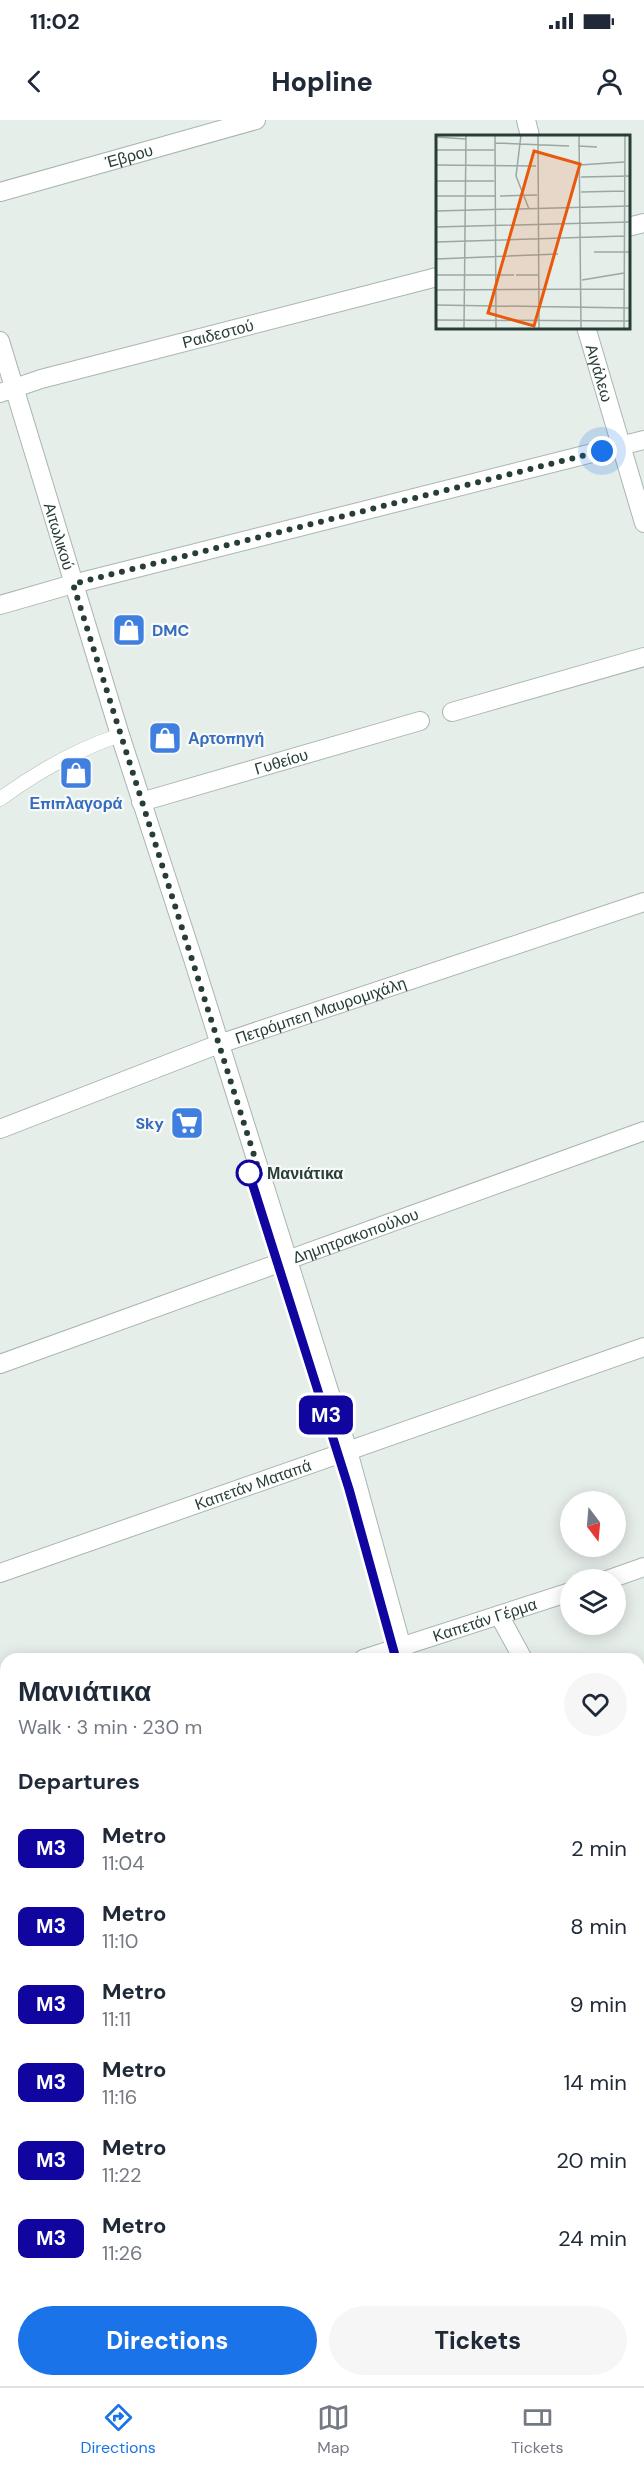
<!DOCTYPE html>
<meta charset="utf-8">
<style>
:root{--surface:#fff;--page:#f6f6f7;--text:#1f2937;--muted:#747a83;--line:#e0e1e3;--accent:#1a73e8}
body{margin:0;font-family:"DM Sans",sans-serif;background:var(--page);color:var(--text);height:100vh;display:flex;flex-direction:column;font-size:22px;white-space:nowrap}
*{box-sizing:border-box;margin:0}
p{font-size:20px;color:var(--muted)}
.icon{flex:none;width:33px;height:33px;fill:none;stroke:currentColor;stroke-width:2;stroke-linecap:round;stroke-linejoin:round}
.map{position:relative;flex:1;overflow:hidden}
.details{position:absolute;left:0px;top:1533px;width:645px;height:734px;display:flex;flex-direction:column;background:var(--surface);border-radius:18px 18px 0 0;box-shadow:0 3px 15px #0003}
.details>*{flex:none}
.badge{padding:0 12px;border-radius:9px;font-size:21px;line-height:39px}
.needle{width:39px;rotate:164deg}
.controls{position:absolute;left:560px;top:1371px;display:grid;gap:12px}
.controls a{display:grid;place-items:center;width:66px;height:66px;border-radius:50%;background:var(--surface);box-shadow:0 3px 15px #0003;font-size:30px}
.you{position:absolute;width:30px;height:30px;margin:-15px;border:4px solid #fff;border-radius:50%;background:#1a73e8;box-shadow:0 0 0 9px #1a73e833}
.map>.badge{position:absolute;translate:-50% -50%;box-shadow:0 0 0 3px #fff}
h2{padding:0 18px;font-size:22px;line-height:54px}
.round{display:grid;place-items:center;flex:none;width:63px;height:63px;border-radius:32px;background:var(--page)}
.overview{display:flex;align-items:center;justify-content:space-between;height:102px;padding:0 18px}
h1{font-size:28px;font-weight:800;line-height:45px}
.primary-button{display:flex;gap:12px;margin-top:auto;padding:12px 18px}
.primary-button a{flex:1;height:69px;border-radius:36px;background:var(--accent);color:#fff;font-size:24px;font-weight:800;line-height:69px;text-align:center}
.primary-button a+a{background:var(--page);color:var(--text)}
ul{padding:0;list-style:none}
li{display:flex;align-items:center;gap:18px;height:78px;padding:0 18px}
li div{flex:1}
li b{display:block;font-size:22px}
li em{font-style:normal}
li .badge{min-width:66px;font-weight:700;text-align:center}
.status{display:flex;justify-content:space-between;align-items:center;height:42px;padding:0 30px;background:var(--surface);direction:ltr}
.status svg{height:16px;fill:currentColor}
header{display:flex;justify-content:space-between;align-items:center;height:78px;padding:0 18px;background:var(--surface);font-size:27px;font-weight:800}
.tabs{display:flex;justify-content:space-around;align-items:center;height:84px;border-top:2px solid var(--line);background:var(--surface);font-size:16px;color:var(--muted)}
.tabs a{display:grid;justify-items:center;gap:3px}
.tabs .current{color:var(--accent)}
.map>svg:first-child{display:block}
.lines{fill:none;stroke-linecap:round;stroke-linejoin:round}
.service-casing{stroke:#a9b6b0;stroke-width:15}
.minor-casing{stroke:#a9b6b0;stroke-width:20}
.tertiary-casing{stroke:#a9b6b0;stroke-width:20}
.service{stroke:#fff;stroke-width:14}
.minor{stroke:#fff;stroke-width:18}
.tertiary{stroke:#fff;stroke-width:18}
.line-casing{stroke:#fff;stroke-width:14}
.line{stroke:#10069f;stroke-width:9}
.walk{stroke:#263e36;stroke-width:6;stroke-dasharray:0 10.8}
.stop-dot{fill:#fff;stroke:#10069f;stroke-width:3}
.labels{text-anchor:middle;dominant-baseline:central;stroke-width:4.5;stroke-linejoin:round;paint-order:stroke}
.street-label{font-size:16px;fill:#263e36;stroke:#f7faf8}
.shop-label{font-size:16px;font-weight:bold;fill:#366cbe;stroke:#f7faf8;text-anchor:start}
.stop-label{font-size:16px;font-weight:bold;fill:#263e36;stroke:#f7faf8;text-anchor:start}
.inset-road{fill:none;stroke:#99a8a2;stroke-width:1.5}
.view{fill:#e8590c;fill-opacity:0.15;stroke:#e8590c;stroke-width:3}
.inset-edge{fill:none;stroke:#263e36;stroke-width:3}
</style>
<div class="status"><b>11:02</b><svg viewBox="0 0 49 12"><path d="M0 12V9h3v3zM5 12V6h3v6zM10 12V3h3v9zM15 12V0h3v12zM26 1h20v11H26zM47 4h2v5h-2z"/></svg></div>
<header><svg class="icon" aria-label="back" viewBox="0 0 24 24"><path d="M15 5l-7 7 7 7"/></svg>Hopline<svg class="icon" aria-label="person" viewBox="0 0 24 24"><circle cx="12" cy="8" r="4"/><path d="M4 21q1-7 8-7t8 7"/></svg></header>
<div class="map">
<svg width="644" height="2266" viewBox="0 0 644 2266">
<rect width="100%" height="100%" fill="#e6eeea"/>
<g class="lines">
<defs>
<g id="service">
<path d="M0,679C38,651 76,630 120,615"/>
<path d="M0,1915L6,1911"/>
<path d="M0,2084L6,2083"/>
</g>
<g id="minor">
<path id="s1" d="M0,72L256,0"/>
<path d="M628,107L644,103"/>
<path id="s2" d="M0,273L41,259L437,157"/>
<path d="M0,485L73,464L644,320"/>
<path d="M452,592L644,537"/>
<path id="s3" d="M141,682L420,601"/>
<path id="s4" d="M0,1009L219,924L644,782"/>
<path id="s5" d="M0,1244L644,1011"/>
<path id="s6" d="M0,1453L644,1227"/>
<path d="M607,1460L644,1447"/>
<path d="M499,1495L523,1539"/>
<path id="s7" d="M363,1539L570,1472"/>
<path d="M639,1648L644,1646"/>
<path d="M0,1668L6,1666"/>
<path d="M639,1700L644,1706"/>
<path d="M639,2059L644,2058"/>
<path d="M0,2225L6,2240"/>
<path d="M0,2258L6,2256"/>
</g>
<g id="tertiary">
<path d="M526,0L530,16"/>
<path id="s8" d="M586,207L644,403"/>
<path id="s9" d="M0,221L120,615L194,842L348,1331L405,1539"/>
<path d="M596,2260L598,2266"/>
</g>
</defs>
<use href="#service" class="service-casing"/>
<use href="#minor" class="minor-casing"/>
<use href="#tertiary" class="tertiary-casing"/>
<use href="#service" class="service"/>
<use href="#minor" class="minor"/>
<use href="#tertiary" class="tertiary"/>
</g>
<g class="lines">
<defs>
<path id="line" d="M249,1053L349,1369L396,1539"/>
</defs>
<use href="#line" class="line-casing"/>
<use href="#line" class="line"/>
<path class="walk" d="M249,1053L260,1054L73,464L602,331"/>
</g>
<defs>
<symbol id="shop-square" viewBox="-11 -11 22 22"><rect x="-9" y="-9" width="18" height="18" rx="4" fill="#3f7fe0" stroke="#f7faf8"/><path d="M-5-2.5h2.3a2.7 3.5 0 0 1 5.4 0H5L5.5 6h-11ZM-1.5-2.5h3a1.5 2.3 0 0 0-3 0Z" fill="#fff"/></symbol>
<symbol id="supermarket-square" viewBox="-11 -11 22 22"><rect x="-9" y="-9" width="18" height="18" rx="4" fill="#3f7fe0" stroke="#f7faf8"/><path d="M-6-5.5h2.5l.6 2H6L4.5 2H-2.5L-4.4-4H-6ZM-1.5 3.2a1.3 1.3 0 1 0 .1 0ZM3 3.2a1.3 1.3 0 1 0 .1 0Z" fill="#fff"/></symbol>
</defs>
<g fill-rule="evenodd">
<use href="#shop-square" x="110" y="491" width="38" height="38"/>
<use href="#shop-square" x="146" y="599" width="38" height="38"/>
<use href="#shop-square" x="57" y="634" width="38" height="38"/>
<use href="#supermarket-square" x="168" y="984" width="38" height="38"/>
</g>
<circle class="stop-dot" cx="249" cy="1053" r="12"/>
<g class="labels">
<g class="street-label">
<text stroke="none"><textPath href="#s1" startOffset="134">Έβρου</textPath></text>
<text stroke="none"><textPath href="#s2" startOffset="226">Ραιδεστού</textPath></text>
<text stroke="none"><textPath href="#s8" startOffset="48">Αιγάλεω</textPath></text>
<text stroke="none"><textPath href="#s9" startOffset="204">Αιτωλικού</textPath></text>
<text stroke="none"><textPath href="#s3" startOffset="146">Γυθείου</textPath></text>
<text stroke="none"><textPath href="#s4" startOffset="342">Πετρόμπεη Μαυρομιχάλη</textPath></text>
<text stroke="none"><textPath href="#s5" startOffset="378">Δημητρακοπούλου</textPath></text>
<text stroke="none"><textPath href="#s6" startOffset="268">Καπετάν Ματαπά</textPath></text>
<text stroke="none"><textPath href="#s7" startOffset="128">Καπετάν Γέρμα</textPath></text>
</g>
<g class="shop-label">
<text x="152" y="510">DMC</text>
<text x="188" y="618">Αρτοπηγή</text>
<text x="76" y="683" text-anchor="middle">Επιπλαγορά</text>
<text x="164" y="1003" text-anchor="end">Sky</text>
</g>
<g class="stop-label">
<text x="267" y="1053">Μανιάτικα</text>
</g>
</g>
<g transform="translate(436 15)">
<rect width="194" height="194" fill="#e6eeea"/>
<path class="inset-road" d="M59,0L60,193M85,0L80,41L93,74M102,0L103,193M143,0L145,193M0,2L30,4M59,8L133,11M142,11L161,12M0,15H58M0,30L100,31M143,30L188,27M145,42L194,41M0,46H58M145,57L188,56M0,61H59M64,61L101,60M0,76L194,71M0,92L194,87M0,107L188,101M158,117H194M0,124L122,119M0,140H78M80,140H102M146,145L188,138M0,155L188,154M0,170L194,173M0,185L194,186M28,193L30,0M188,193L189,0"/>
<path class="view" d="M98,16L144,29L98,191L52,178Z"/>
<rect width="194" height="194" class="inset-edge"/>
</g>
</svg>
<div class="controls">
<a><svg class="needle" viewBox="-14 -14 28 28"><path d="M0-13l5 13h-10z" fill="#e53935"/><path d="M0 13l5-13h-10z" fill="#747a83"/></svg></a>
<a><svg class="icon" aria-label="layers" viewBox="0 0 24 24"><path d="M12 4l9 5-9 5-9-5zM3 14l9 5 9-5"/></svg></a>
</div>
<div class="you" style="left:602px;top:331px"></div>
<b class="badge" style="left:326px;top:1295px;background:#10069f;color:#fff">Μ3</b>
<section class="details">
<div class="overview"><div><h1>Μανιάτικα</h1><p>Walk · 3 min · 230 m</p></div><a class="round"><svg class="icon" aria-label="heart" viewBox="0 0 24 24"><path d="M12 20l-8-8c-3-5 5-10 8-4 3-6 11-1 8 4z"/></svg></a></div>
<h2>Departures</h2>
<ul>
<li><span class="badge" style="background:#10069f;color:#fff">Μ3</span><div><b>Metro</b><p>11:04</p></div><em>2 min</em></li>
<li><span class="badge" style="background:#10069f;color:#fff">Μ3</span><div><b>Metro</b><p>11:10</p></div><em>8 min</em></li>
<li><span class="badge" style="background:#10069f;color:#fff">Μ3</span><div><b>Metro</b><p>11:11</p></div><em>9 min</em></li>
<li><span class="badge" style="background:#10069f;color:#fff">Μ3</span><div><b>Metro</b><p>11:16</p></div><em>14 min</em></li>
<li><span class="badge" style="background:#10069f;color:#fff">Μ3</span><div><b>Metro</b><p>11:22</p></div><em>20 min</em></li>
<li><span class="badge" style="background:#10069f;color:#fff">Μ3</span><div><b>Metro</b><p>11:26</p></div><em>24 min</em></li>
</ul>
<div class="primary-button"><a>Directions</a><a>Tickets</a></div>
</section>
</div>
<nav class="tabs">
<a class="current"><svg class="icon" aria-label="directions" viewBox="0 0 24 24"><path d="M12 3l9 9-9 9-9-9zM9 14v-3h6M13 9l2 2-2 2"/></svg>Directions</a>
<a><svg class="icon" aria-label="map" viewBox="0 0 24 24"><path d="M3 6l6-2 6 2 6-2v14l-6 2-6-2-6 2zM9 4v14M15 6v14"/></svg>Map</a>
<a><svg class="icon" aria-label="tickets" viewBox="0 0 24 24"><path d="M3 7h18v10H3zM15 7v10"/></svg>Tickets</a>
</nav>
